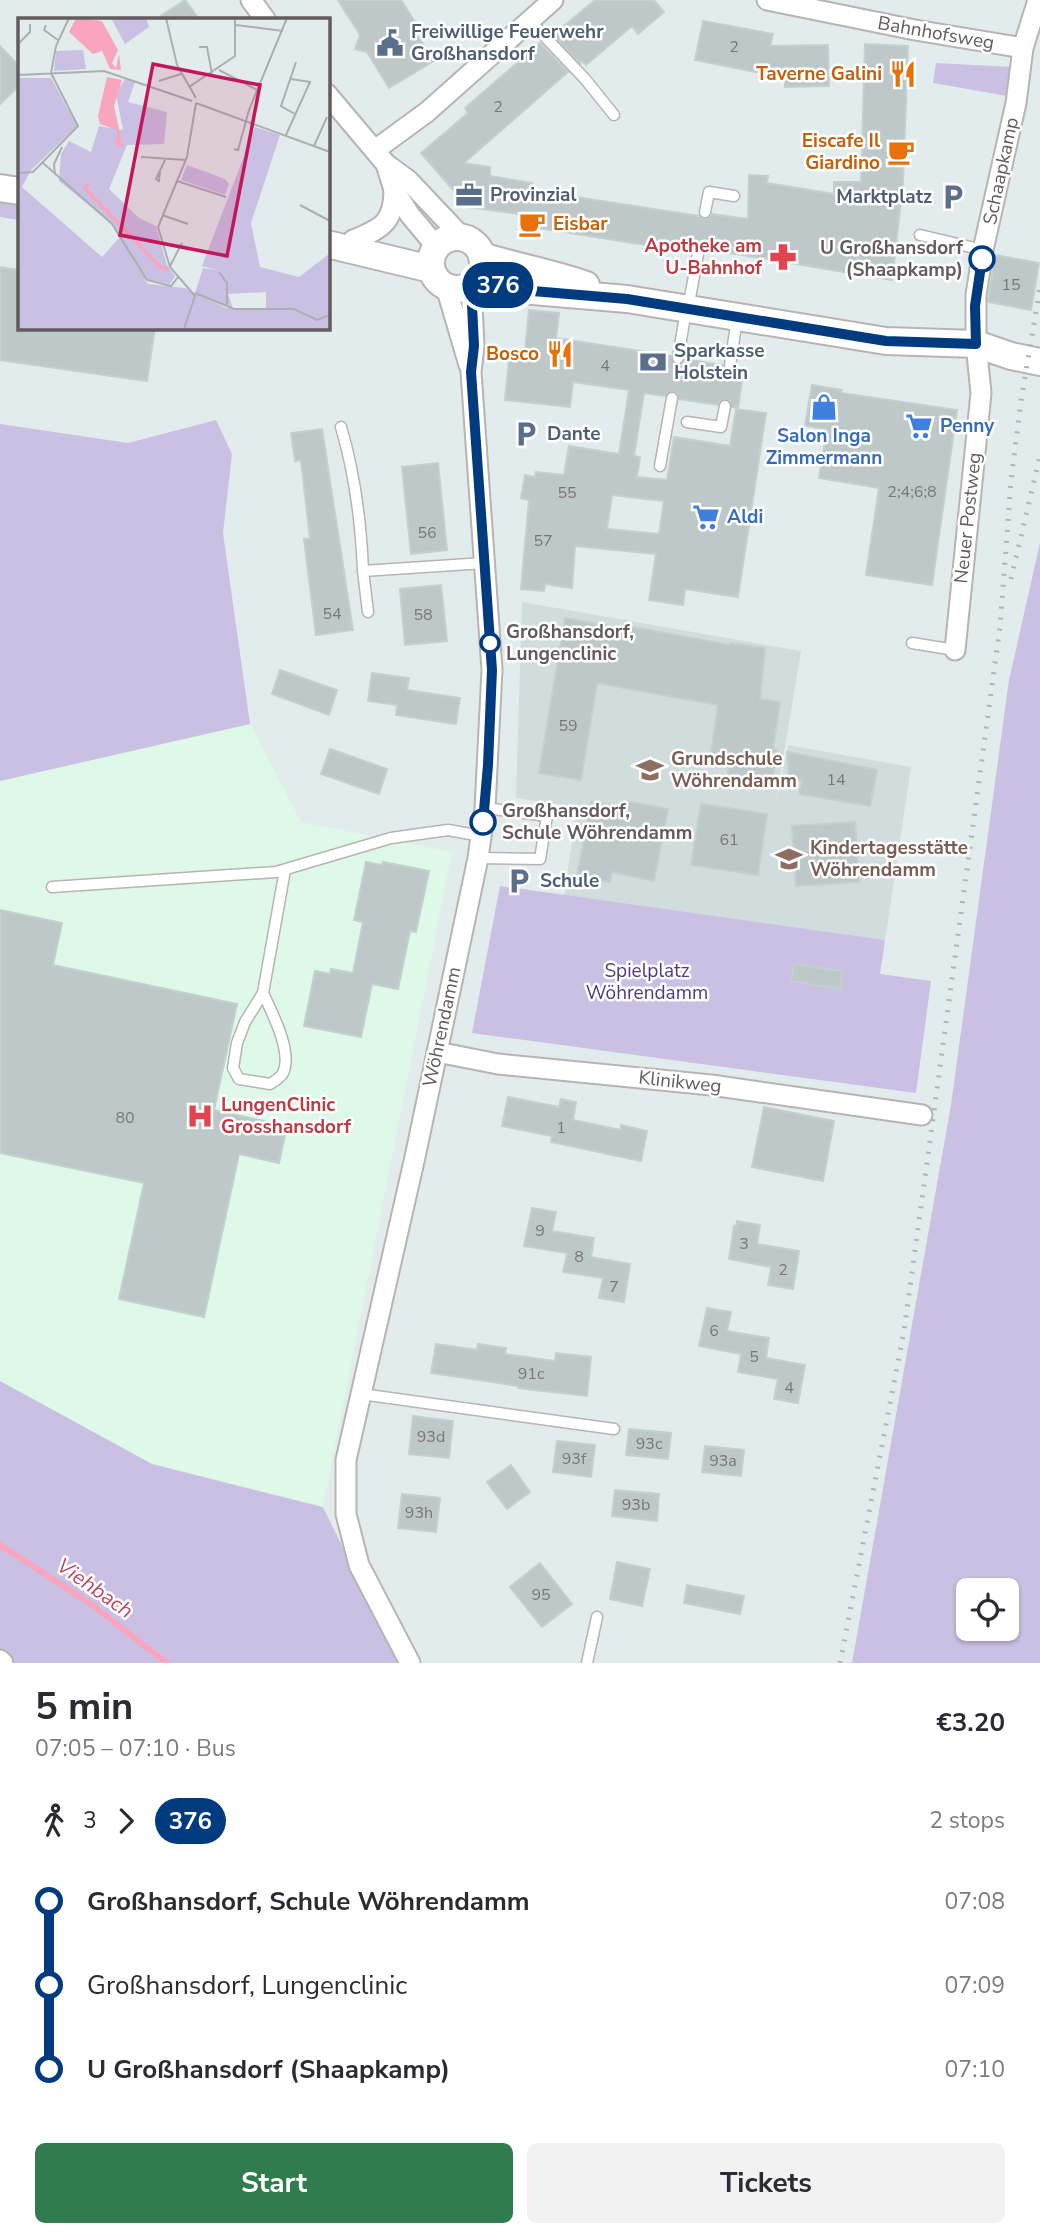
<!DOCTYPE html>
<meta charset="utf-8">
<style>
:root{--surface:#fff;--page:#f2f2f3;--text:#2b2b33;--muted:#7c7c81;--accent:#307c4f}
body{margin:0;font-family:"Nunito Sans",sans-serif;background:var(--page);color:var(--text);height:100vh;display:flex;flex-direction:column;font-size:26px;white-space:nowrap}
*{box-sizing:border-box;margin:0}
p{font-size:23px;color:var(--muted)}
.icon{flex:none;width:38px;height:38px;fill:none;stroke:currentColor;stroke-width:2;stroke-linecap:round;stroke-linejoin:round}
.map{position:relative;height:1663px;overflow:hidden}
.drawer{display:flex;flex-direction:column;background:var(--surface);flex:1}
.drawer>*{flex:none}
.badge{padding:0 14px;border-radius:23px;font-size:24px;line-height:46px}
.fabs{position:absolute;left:956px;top:1578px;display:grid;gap:14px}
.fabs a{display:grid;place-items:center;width:63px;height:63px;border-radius:10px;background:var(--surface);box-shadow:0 2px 5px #0004;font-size:35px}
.map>.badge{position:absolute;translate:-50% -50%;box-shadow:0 0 0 4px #fff}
.legs{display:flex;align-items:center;gap:10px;height:77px;padding:0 35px;font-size:23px}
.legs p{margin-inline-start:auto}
.head{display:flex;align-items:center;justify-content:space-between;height:119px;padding:0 35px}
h1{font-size:38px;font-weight:700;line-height:52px}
.cta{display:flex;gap:14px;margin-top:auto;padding:14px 35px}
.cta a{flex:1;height:80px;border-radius:10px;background:var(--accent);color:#fff;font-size:28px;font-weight:700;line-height:80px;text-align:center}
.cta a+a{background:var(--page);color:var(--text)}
ul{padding:0 35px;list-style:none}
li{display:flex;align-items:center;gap:24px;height:84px;font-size:26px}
li i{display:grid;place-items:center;width:10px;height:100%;margin:0 9px;background:currentColor}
li i::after{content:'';width:18px;height:18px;margin:-9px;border:5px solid;border-radius:50%;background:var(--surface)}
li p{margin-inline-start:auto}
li:first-child i{background:linear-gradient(#0000 50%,currentColor 0)}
li:last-child i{background:linear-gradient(currentColor 50%,#0000 0)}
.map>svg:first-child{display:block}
.education{fill:#d1dcdd}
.medical{fill:#dff9e8}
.green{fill:#cac0e3;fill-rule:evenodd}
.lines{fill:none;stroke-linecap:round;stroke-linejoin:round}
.stream{stroke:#faa5be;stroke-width:6}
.building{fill:#bfc8c8;stroke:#c1d1d0;stroke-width:2;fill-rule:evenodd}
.lane-casing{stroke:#b9b3b3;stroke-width:13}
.street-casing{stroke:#b9b3b3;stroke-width:23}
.secondary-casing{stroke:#bab2b3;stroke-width:30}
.lane{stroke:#fff;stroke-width:10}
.street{stroke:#fff;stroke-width:19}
.secondary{stroke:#fff;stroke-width:26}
.rail{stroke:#b4b3b3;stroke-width:5;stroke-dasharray:2 9;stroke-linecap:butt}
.line-1-casing{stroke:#fff;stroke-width:16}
.line-1{stroke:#003b80;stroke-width:10}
.stop-1-dot{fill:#fff;stroke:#003b80;stroke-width:3.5}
.labels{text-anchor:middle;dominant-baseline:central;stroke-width:5;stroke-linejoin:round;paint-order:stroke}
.number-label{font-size:16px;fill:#7a7677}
.service-label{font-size:19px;font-weight:bold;fill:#4e5e75;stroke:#fff;text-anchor:start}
.street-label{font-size:19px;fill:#635b5c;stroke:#fff}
.food-label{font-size:19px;font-weight:bold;fill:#c56008;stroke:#fff;text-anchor:end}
.health-label{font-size:19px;font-weight:bold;fill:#be3a42;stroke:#fff;text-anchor:end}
.stop-label{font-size:19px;font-weight:bold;fill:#635b5c;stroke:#fff;text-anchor:start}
.shop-label{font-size:19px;font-weight:bold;fill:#366cbe;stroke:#fff;text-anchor:start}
.education-label{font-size:19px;font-weight:bold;fill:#785e54;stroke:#fff;text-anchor:start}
.park-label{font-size:19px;fill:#513983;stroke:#fff}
.water-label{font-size:21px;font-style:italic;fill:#bc4962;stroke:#fff}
.inset-river{fill:none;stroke:#faa5be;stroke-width:3.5}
.inset-road{fill:none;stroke:#acaeaf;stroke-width:2}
.view{fill:#c2185b;fill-opacity:0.15;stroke:#c2185b;stroke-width:3.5}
.inset-edge{fill:none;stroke:#635b5c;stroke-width:3.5}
</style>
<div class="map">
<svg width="1040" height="1663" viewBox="0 0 1040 1663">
<rect width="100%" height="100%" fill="#e3eced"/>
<path class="education" d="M522,602L801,651L775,808L788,745L911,767L885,940L564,896L577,807L516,798Z"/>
<path class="medical" d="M250,724L301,822L452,852L323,1507L152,1464L0,1381V781Z"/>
<g class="green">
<path d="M936,63L1012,67L1007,96L933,83Z"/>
<path d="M0,202L19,206V220L0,217Z"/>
<path d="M216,420L232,454L223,533L250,724L0,781V424L128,443Z"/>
<path d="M1040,543V1663H852L951,1105L1009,680ZM968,1591H1006V1629H968Z"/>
<path d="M500,886L885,940L880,974L931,981L916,1093L472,1033Z"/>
<path d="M0,1381L152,1464L323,1507L399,1663H0Z"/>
</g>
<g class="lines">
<path class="stream" d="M0,1545L88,1602L167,1663"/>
</g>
<g class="building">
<path d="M185,0L199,19H156Z"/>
<path d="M338,0H401L415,22L411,25L434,61L389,88L367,52L355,49L360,35Z"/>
<path d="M595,0H654L664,12L638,34L632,26L586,65L582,61L580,63L553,35Z"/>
<path d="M703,21L773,34L770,46L828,45L829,86L785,87V78L695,60Z"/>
<path d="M540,43L568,72L464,163L490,167V176L532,183L530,190L699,216L704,219L710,217L712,214L748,219L749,175L768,176L767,183L834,194V182H861L865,44L908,46L903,183L892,280L706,249L704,243L700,241L693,244L691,252L525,226L527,215L468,207L421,153L468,113L465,108Z"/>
<path d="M0,46L19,66V86L0,104Z"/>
<path d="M995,255L1039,263L1031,310L988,302Z"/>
<path d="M0,267L19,270V327H155L147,381L0,360Z"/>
<path d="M529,310L559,313L556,338L671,356L673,363L677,365L683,363L685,359L723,365V369L728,373H733L737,367L744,368L738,408L732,407L730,401L726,399L720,401L718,405L679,399L677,393L673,391L667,393L665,396L644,393L634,456L640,457L637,477L667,480L674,437L730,446L736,409L766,413L738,597L685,589L683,605L649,600L656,554L575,546L572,588L545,584L544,591L521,589L529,500L521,498L525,475L535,477L536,472L564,475L569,446L619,454L629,390L573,382L570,407L505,400L510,350L525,351ZM612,495L664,501L659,534L607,529Z"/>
<path d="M812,385L842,390L841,393L957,410L932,585L866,575L879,488L819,478L827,429L805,426Z"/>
<path d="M322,429L353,630L316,635L304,539H310L301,460L295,461L291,433Z"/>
<path d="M438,463L447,550L411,554L402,467Z"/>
<path d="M441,585L447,641L405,645L400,589Z"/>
<path d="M565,618L626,629L627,626L730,645V643L765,648L760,699L780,702L773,749L777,750L773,776H769L768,780L728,774L729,763L710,760L718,705L597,683L581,780L539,773Z"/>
<path d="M280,670L337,690L329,715L272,694Z"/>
<path d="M372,673L409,678L407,690L460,698L456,724L396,715L397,705L368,701Z"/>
<path d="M330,749L387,769L379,794L321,774Z"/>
<path d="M787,752L877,770L870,806L799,794L802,781L789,779Z"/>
<path d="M626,801L668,809L654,881L612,872L610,882L577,876L591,802L624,808Z"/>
<path d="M701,804L767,814L758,875L691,865Z"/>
<path d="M855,822L859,882L796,886L792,826Z"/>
<path d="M366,862L382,865L383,862L429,871L416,932L410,931L398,989L372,984L361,1037L304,1026L315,971L330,974L331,969L353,973L363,922L354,920Z"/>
<path d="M0,910L62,923L53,965L237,1004L214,1110L287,1126L279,1163L239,1154L204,1317L119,1299L144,1183L0,1153Z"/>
<path d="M794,964L842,971L840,989L791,981Z"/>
<path d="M508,1097L559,1107L561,1099L576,1102L573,1120L621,1130V1125L647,1131L641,1161L551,1142L552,1136L502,1126Z"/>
<path d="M764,1107L834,1121L823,1181L752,1167Z"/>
<path d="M532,1208L556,1212L552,1231L594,1238L591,1257L630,1264L624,1302L599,1298L603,1278L563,1272L567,1253L524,1246Z"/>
<path d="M737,1221L760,1225L757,1244L799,1251L793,1289L768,1285L771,1267L729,1259L734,1226L736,1227Z"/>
<path d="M707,1308L731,1312L727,1331L769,1338L766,1358L805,1365L798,1403L774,1399L778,1379L738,1372L741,1354L699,1346Z"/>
<path d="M436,1344L477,1350L478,1344L506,1348L505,1354L555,1361L556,1353L591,1357L587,1396L518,1388V1386L431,1373Z"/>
<path d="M413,1416L453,1421L449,1458L409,1454Z"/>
<path d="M629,1429L671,1433L668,1459L626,1455Z"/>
<path d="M557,1441L595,1445L591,1477L553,1472Z"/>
<path d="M705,1446L744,1450L741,1476L702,1472Z"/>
<path d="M511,1465L530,1492L507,1509L487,1482Z"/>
<path d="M615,1490L659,1494L657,1521L612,1516Z"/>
<path d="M402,1494L440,1498L436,1532L398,1528Z"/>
<path d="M617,1562L650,1569L642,1606L610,1599Z"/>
<path d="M540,1563L572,1604L542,1627L510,1587Z"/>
<path d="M687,1585L744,1596L740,1614L684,1603Z"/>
</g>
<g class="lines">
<defs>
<g id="lane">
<path d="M531,22L585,79L614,115"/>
<path d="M705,212L709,192L734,196"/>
<path d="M920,235L983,250"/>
<path d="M688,309L699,248"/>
<path d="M678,358L686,310"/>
<path d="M730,366L737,318"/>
<path d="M687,422L721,427L725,406"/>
<path d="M341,427C355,474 361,522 363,571"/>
<path d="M660,466L672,398"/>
<path d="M368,612L363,571L484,563"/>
<path d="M912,643L955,650"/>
<path d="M478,858L540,859L547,816L485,808"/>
<path d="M52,887L276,872L391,838L448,830L481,836"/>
<path d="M263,993C272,1013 293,1052 283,1073C280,1078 275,1081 270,1084L239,1079L233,1068L237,1043L245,1022L263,993L285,870"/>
<path d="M361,1394L614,1429"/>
<path d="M587,1663L597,1617"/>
</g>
<g id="street">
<path d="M251,0L265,19"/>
<path d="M767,0L915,30L1023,48"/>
<path d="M327,94L386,164L394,190L410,215L436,246"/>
<path d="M375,150L427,112L553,0"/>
<path d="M386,164L408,180L461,236"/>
<path d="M353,240C381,229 394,223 394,190"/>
<path d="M446,287L469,365"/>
<path d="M955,650L981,393L976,344V295L983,250L1016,103L1023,48L1038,0"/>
<path d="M437,1052L498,1064L711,1085L922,1115"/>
<path d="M0,1660L3,1663"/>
<path d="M410,1663L359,1565L346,1514V1460L415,1157L478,858L485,808L492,670L471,372L474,346L471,285"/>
</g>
<g id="secondary">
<path d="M0,188L19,191"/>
<circle cx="457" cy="263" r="26"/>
<path d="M327,244L431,269"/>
<path d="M482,256C517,267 552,273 586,285"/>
<path d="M476,281L521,290L627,299L886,341L976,344L1011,356L1040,362"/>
</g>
</defs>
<use href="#lane" class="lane-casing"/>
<use href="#street" class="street-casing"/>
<use href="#secondary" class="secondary-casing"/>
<use href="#lane" class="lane"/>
<use href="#street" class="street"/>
<use href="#secondary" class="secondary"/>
<g class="rail">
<path d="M1011,579L1040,456"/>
<path d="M840,1663L904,1331L1000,627L1011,481L1021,401L1040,287"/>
</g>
</g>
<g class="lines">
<defs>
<path id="line-1" d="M483,822L488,765L492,670L471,372L474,346L471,285L476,281L521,290L627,299L886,341L976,344L975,306L982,259"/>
</defs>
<use href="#line-1" class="line-1-casing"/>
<use href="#line-1" class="line-1"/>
</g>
<defs>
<symbol id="civic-bare" viewBox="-9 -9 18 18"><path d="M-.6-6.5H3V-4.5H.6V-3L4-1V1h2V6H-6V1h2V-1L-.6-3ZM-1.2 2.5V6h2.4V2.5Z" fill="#5c6f8a" stroke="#fff" stroke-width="2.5" paint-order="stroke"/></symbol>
<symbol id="restaurant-bare" viewBox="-9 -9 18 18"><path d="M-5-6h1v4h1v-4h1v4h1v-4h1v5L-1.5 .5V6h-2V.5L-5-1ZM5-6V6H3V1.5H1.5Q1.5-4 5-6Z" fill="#e8710a" stroke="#fff" stroke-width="2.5" paint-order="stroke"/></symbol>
<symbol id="cafe-bare" viewBox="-9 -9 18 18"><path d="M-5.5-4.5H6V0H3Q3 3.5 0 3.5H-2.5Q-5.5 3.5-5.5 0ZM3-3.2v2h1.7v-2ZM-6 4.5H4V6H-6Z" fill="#e8710a" stroke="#fff" stroke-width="2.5" paint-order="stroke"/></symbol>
<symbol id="office-bare" viewBox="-9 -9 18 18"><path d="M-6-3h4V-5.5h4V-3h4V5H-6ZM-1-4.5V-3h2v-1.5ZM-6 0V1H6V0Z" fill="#5c6f8a" stroke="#fff" stroke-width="2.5" paint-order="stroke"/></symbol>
<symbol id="parking-bare" viewBox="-9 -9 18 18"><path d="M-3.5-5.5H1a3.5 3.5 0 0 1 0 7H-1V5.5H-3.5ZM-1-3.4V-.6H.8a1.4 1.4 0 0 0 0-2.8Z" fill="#5c6f8a" stroke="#fff" stroke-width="2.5" paint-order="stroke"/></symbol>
<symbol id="pharmacy-bare" viewBox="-9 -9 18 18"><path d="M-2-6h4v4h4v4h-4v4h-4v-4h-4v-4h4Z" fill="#e0444e" stroke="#fff" stroke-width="2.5" paint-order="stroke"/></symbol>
<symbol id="bank-bare" viewBox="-9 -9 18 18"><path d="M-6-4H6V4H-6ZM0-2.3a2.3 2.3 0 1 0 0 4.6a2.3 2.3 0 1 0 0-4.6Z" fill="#5c6f8a" stroke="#fff" stroke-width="2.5" paint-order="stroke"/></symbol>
<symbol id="shop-bare" viewBox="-9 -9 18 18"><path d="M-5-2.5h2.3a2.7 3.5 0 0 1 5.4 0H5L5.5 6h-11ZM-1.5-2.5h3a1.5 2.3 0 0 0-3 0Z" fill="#3f7fe0" stroke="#fff" stroke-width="2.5" paint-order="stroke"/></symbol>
<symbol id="supermarket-bare" viewBox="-9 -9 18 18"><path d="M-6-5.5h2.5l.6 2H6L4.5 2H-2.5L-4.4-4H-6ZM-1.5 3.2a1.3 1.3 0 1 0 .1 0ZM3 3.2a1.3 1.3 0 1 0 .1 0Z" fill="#3f7fe0" stroke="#fff" stroke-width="2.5" paint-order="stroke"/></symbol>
<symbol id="school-bare" viewBox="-9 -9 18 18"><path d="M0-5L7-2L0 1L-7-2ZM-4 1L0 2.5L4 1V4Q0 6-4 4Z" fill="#8d6e63" stroke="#fff" stroke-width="2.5" paint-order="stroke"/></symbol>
<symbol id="hospital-bare" viewBox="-9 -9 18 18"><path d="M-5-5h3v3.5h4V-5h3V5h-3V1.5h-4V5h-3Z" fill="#e0444e" stroke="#fff" stroke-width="2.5" paint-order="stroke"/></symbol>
</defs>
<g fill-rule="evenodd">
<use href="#civic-bare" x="371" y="24" width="38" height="38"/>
<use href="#restaurant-bare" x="884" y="55" width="38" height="38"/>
<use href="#cafe-bare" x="882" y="133" width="38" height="38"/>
<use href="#office-bare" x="450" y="176" width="38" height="38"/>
<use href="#parking-bare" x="934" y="178" width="38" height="38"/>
<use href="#cafe-bare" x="513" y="205" width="38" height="38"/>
<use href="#pharmacy-bare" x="764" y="238" width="38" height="38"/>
<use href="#restaurant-bare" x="541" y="335" width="38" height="38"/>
<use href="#bank-bare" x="634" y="343" width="38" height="38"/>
<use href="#shop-bare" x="805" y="388" width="38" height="38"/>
<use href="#supermarket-bare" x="900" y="407" width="38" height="38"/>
<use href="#parking-bare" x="507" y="415" width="38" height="38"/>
<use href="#supermarket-bare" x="687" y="498" width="38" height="38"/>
<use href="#school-bare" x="631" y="751" width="38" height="38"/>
<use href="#school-bare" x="770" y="840" width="38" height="38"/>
<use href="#parking-bare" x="500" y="862" width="38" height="38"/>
<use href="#hospital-bare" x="181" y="1097" width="38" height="38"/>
</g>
<g class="stop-1-dot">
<circle cx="982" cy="259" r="12"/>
<circle cx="490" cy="643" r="9"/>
<circle cx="483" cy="822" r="12"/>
</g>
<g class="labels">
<g class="number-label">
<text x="734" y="47">2</text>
<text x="498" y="107">2</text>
<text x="1011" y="285">15</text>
<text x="605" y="366">4</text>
<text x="912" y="492">2;4;6;8</text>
<text x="567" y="493">55</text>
<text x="427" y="533">56</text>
<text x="543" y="541">57</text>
<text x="332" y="614">54</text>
<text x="423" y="615">58</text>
<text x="568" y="726">59</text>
<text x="836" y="780">14</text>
<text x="729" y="840">61</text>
<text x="125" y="1118">80</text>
<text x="561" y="1128">1</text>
<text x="540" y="1231">9</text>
<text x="744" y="1244">3</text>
<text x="579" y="1257">8</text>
<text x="783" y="1270">2</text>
<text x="614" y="1287">7</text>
<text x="714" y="1331">6</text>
<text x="754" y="1357">5</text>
<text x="531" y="1374">91c</text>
<text x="789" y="1388">4</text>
<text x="431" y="1437">93d</text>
<text x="649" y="1444">93c</text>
<text x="574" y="1459">93f</text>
<text x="723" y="1461">93a</text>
<text x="636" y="1505">93b</text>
<text x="419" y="1513">93h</text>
<text x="541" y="1595">95</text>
</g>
<g class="service-label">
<text x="411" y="32">Freiwillige Feuerwehr<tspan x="411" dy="22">Großhansdorf</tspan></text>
<text x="490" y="195">Provinzial</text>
<text x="932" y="197" text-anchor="end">Marktplatz</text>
<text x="674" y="351">Sparkasse<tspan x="674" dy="22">Holstein</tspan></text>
<text x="547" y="434">Dante</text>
<text x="540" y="881">Schule</text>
</g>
<g class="street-label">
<text transform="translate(936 33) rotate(10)">Bahnhofsweg</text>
<text transform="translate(1001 171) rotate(-78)">Schaapkamp</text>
<text transform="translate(968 518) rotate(-84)">Neuer Postweg</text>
<text transform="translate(442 1027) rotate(-78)">Wöhrendamm</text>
<text transform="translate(680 1082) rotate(6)">Klinikweg</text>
</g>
<g class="food-label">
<text x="882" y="74">Taverne Galini</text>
<text x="880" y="141">Eiscafe Il<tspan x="880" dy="22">Giardino</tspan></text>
<text x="553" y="224" text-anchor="start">Eisbar</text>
<text x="539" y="354">Bosco</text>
</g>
<g class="health-label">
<text x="762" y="246">Apotheke am<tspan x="762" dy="22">U-Bahnhof</tspan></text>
<text x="221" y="1105" text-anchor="start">LungenClinic<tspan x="221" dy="22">Grosshansdorf</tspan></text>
</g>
<g class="stop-label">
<text x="963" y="248" text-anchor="end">U Großhansdorf<tspan x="963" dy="22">(Shaapkamp)</tspan></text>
<text x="506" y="632">Großhansdorf,<tspan x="506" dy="22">Lungenclinic</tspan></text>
<text x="502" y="811">Großhansdorf,<tspan x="502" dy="22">Schule Wöhrendamm</tspan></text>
</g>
<g class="shop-label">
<text x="940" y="426">Penny</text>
<text x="824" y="436" text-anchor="middle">Salon Inga<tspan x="824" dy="22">Zimmermann</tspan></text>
<text x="727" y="517">Aldi</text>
</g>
<g class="education-label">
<text x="671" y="759">Grundschule<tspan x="671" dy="22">Wöhrendamm</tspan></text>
<text x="810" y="848">Kindertagesstätte<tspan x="810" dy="22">Wöhrendamm</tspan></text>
</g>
<g class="park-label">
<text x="647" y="971">Spielplatz<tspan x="647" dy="22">Wöhrendamm</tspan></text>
</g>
<g class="water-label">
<text transform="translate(95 1588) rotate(35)">Viehbach</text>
</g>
</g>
<g transform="translate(18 18)">
<rect width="312" height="312" fill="#e3eced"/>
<path d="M93,0H128L131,9L107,26ZM65,32L68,51L36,53L38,33ZM0,60H33L59,108L13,152L4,169L84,239L101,220L94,206L41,163L43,136L51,123L73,134L81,108L105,112L98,76L107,61L117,64L110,84L149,94L146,126L109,127L91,171L121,200L138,208L149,247L157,258L152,266L126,261L130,266L167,270L208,290L248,292V274L210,276L215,290L177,275L185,250L199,252L184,248L237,109L262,117L233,205L242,249L281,259L311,236V311H0ZM169,147L207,161L211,166L207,177L163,162Z" fill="#cac0e3"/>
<path d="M58,0L84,3L100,32L94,45L98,50L101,36L103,52L92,51L84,33L75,36L51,14ZM89,59L104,62L96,88L105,129L98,128L99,112L82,106L80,98Z" fill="#faa5be"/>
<path class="inset-river" d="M70,165L67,170L142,249L150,250"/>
<path class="inset-road" d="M148,0L159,47L178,80M28,7L26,12L40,22M218,7L265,13M0,26L12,14V6M181,29H189L194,56M201,52L239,72M0,57L86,53L174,83M141,63L163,56M171,69L217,38V0M178,85L312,134M277,96L263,88L278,44M268,117L292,64L273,61M296,128L309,99M216,131L220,132L231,92L269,0M123,139L168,142M25,145L94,206L129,262L153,268L160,259M142,154L141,163L138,161L147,142M0,155L15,154L60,108L33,55L38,28L51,0M37,156L36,146L44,129M159,163L208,179M282,187L312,203M144,197L170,206M152,248L164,225M201,254L209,265V289M177,275L216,291H276L299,302L312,297M166,311L177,278L152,249L140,209L169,139L178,85"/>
<path class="view" d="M135,46L242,67L209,238L102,217Z"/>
<rect width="312" height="312" class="inset-edge"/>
</g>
</svg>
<div class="fabs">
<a><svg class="icon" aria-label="locate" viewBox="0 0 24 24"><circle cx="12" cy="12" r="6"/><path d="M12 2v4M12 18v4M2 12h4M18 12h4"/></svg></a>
</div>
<b class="badge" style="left:498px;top:285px;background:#003b80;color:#fff">376</b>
</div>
<section class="drawer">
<div class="head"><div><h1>5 min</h1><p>07:05 – 07:10 · Bus</p></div><b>€3.20</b></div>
<div class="legs"><svg class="icon" aria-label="walk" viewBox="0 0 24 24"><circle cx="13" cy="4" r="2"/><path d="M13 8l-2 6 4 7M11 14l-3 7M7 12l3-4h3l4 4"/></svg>3<svg class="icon" aria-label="forward" viewBox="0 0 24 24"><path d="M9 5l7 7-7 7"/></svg><b class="badge" style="background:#003b80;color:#fff">376</b><p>2 stops</p></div>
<ul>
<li><i style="color:#003b80"></i><b>Großhansdorf, Schule Wöhrendamm</b><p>07:08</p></li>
<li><i style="color:#003b80"></i><span>Großhansdorf, Lungenclinic</span><p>07:09</p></li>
<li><i style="color:#003b80"></i><b>U Großhansdorf (Shaapkamp)</b><p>07:10</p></li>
</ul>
<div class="cta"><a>Start</a><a>Tickets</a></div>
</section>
